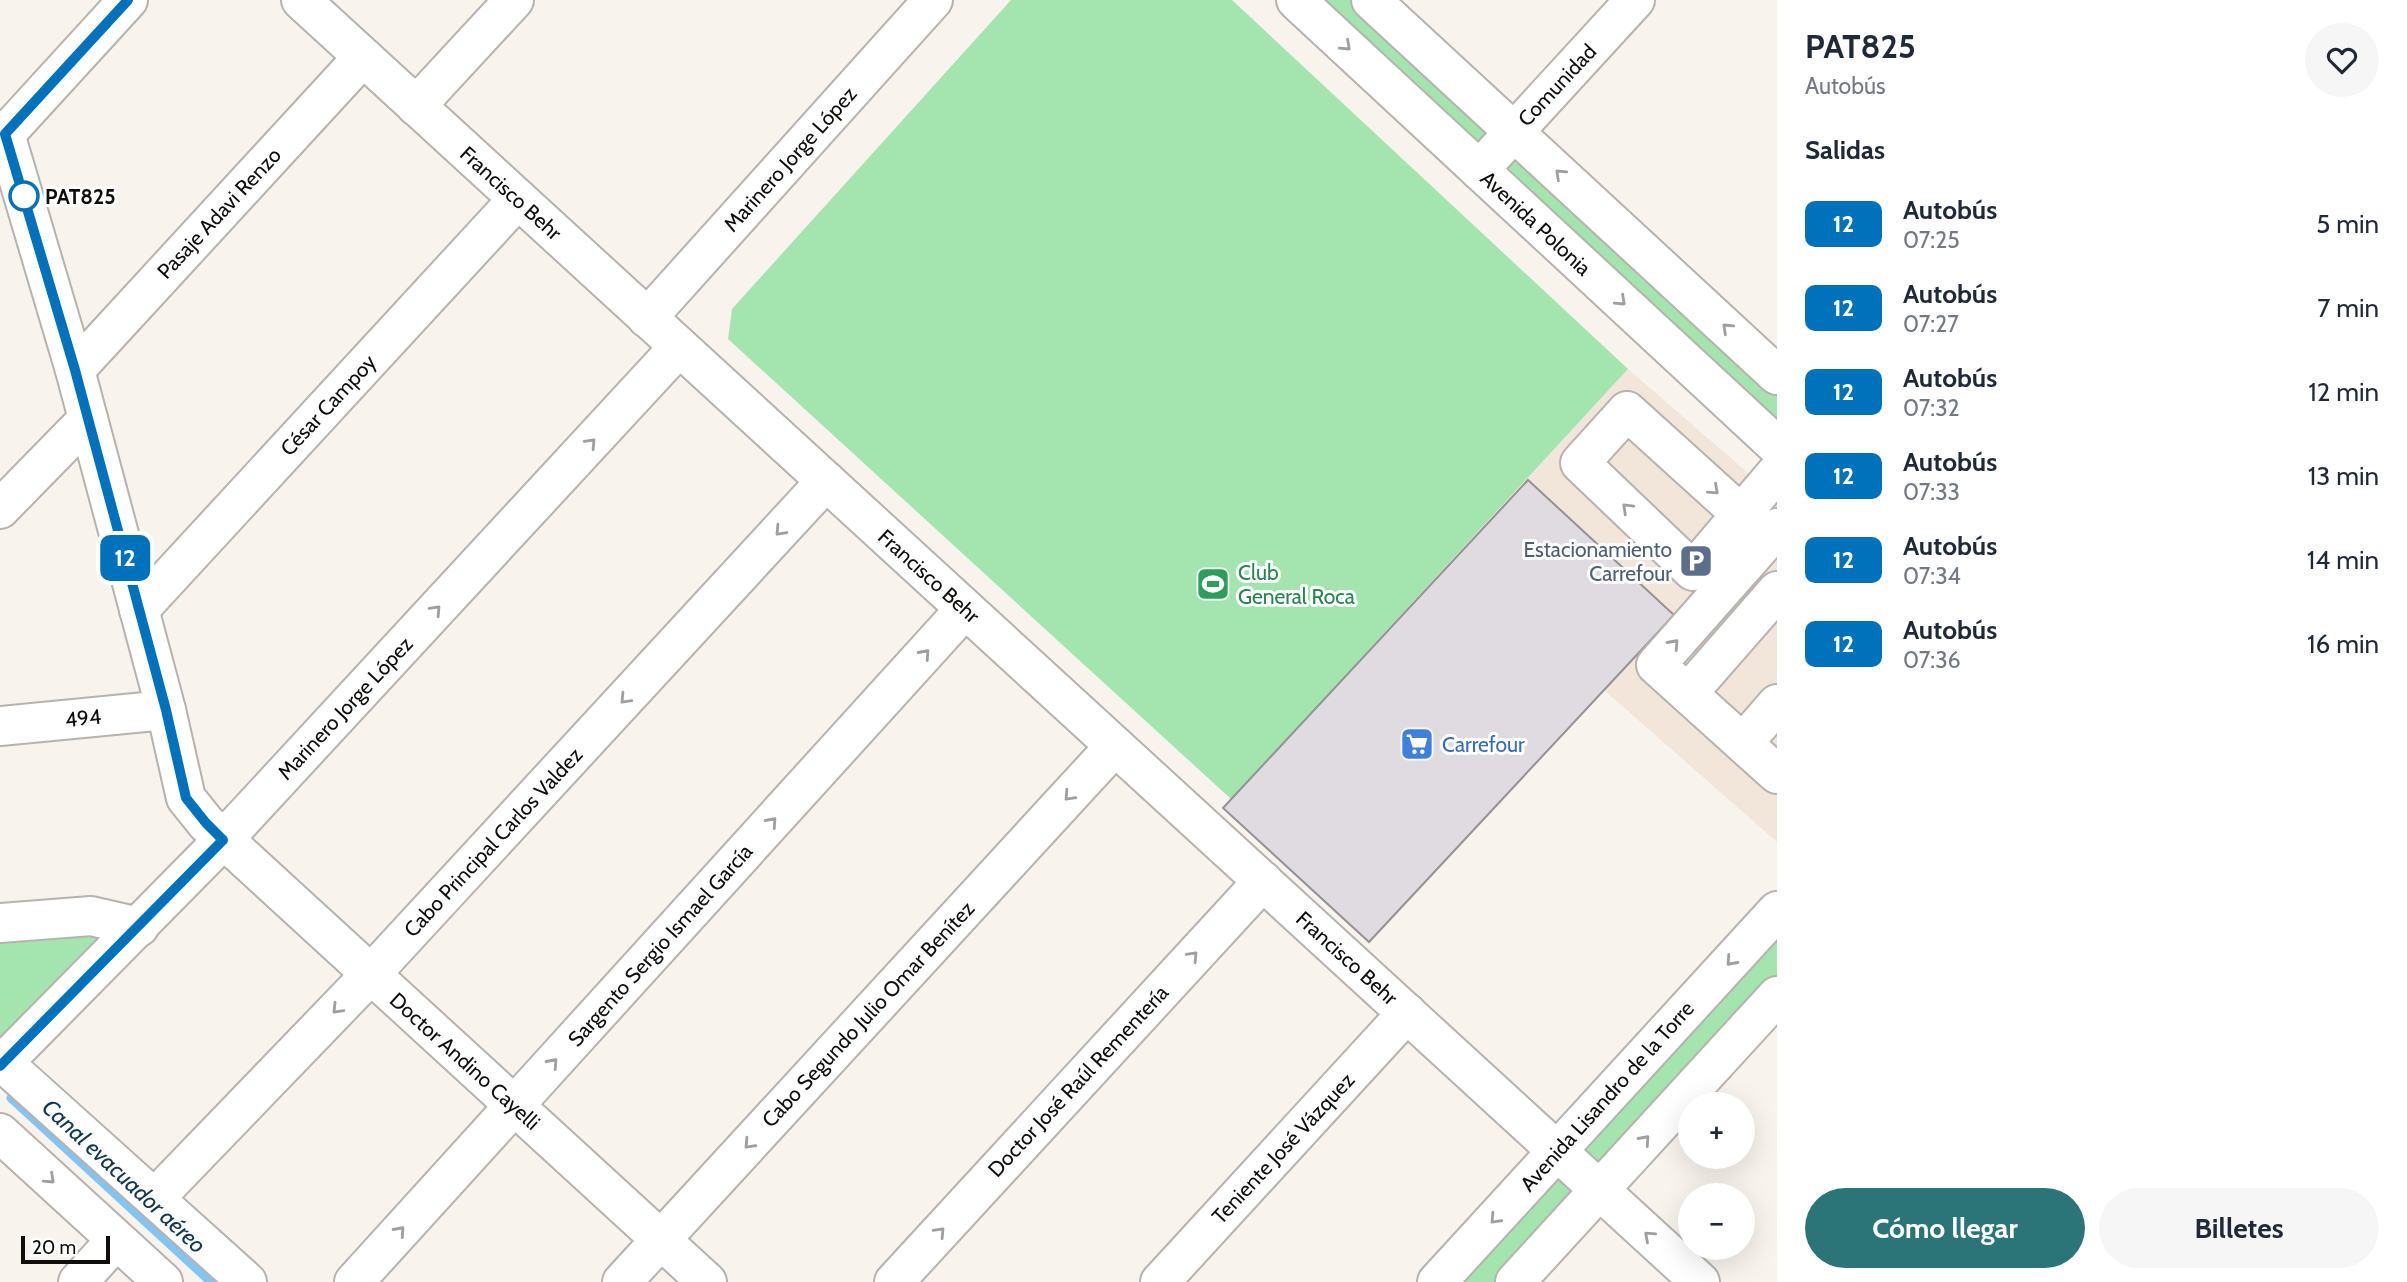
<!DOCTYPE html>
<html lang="es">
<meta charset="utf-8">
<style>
:root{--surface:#fff;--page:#f6f6f7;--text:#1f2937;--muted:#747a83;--accent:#2b7579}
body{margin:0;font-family:Cabin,sans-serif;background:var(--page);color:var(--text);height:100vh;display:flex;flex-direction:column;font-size:26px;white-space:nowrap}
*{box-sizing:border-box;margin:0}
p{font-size:23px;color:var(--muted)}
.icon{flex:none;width:38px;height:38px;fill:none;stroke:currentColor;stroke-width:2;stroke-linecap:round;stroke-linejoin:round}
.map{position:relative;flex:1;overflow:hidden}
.drawer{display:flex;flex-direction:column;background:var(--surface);width:630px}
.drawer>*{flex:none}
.badge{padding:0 14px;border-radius:10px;font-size:24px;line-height:46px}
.fabs{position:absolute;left:1678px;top:1092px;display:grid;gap:14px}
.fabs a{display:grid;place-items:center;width:77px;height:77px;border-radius:50%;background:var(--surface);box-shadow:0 7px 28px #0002;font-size:35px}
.scale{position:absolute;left:21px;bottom:18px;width:89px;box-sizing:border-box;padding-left:7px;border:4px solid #100e0c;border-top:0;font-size:19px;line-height:24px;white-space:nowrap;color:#100e0c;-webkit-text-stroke:5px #fff;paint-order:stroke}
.map>.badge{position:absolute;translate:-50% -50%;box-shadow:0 0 0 4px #fff}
h2{padding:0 28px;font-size:26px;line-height:63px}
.round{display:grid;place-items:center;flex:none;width:74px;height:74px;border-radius:37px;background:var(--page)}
.summary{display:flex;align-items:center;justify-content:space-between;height:119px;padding:0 28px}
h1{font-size:33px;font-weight:700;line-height:52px}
.action{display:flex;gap:14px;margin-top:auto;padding:14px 28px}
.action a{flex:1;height:80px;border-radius:42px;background:var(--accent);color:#fff;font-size:28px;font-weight:700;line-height:80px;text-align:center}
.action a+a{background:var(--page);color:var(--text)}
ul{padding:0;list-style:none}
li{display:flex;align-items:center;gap:21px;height:84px;padding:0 28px}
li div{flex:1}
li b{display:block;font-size:26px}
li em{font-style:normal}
li .badge{min-width:77px;font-weight:700;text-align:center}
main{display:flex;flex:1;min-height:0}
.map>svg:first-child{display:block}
.built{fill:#f2e6db}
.green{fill:#a4e5af}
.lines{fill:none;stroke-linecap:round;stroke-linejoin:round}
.stream{stroke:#83c4f3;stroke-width:9}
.building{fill:#e0dbe0;stroke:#959095;stroke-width:2}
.minor-casing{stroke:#b7b2ad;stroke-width:42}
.major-casing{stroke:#b7b2ad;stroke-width:42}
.minor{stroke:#fff;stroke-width:38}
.major{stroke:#fff;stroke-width:38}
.oneway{stroke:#9f9f9e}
.line-casing{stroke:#fff;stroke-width:16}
.line{stroke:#0072bc;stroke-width:10}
.stop-dot{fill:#fff;stroke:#0072bc;stroke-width:3.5}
.labels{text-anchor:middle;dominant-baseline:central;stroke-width:6;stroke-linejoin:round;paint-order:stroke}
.street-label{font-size:21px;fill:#100e0c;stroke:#fff}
.stop-label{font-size:21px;font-weight:bold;fill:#100e0c;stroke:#fff;text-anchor:start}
.service-label{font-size:21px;fill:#4e5e75;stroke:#fff;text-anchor:end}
.leisure-label{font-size:21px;fill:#27864d;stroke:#fff;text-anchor:start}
.shop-label{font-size:21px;fill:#366cbe;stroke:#fff;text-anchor:start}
.water-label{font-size:23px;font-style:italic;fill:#13374f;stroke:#fff}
</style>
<main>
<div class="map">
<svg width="1777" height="1282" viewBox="0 0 1777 1282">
<rect width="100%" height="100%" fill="#f9f3ee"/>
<path class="built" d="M1628,369L1777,498V842L1604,690L1369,942L1223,808Z"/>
<g class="green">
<path d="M1011,0H1232L1628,369L1231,799L728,339L732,309Z"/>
<path d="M1296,0H1371L1777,375V446Z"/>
<path d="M1777,911V996L1515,1282H1437Z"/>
<path d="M0,923L139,927L0,1066Z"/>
</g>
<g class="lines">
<path class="stream" d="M11,1098L211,1282"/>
</g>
<path class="building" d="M1528,480L1674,615L1369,942L1223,808Z"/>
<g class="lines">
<defs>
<g id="minor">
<path d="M301,0L1700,1282"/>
<path d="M416,106L514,0"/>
<path d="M5,134L75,370L166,710L186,798L206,823L707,1282"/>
<path d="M0,140L128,0"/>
<path d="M1479,170L1635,0"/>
<path d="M647,318L933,0"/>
<path d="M75,370L363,57"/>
<path d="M0,509L88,419"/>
<path d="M1742,515L1627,411L1580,463L1693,571L1777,472"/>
<path d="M1777,528L1656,665L1777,774"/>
<path d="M139,610L518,199"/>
<path d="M1688,693L1777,591"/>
<path d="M0,726L166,710"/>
<path d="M1743,743L1777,704"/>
<path d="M0,923L91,916L139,927"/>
<path d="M0,1066L223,840L679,347"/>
<path d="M155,1198L371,974L826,481"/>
<path d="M78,1282L116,1240"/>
<path d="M354,1282L965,609"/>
<path d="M622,1282L1115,746"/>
<path d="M894,1282L1263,881"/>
<path d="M1160,1282L1407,1013"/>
</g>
<g id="major">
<path d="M1296,0L1777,446"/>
<path d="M1371,0L1777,375"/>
<path d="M0,1060L247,1282"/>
<path d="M0,1133L163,1282"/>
<path d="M1437,1282L1777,911"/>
<path d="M1515,1282L1777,996"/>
</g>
</defs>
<use href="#minor" class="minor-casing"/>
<use href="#major" class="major-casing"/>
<use href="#minor" class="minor"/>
<use href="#major" class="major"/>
</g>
<defs><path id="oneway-chevron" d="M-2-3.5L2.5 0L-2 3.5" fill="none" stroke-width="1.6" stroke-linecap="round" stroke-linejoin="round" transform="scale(1.75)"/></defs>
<g class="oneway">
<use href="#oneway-chevron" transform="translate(1346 46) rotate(43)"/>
<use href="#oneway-chevron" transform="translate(1560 174) rotate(-137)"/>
<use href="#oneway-chevron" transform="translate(1621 301) rotate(43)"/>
<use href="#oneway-chevron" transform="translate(1727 328) rotate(-137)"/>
<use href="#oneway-chevron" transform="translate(591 443) rotate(-47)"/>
<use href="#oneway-chevron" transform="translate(1714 490) rotate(42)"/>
<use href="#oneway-chevron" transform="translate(1627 508) rotate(-136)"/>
<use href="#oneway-chevron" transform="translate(780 531) rotate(133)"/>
<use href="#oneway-chevron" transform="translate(436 610) rotate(-47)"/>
<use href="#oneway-chevron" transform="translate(1674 644) rotate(-48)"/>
<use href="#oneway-chevron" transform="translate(925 654) rotate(-48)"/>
<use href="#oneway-chevron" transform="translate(625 699) rotate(133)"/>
<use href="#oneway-chevron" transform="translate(1069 796) rotate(133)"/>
<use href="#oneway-chevron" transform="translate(772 822) rotate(-48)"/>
<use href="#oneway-chevron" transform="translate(1193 956) rotate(-47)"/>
<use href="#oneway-chevron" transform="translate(1731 961) rotate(132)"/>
<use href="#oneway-chevron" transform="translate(337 1009) rotate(134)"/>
<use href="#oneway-chevron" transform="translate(553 1063) rotate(-48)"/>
<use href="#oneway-chevron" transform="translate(1645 1140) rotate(-48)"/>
<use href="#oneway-chevron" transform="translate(749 1144) rotate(133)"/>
<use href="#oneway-chevron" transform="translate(50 1179) rotate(43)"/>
<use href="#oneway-chevron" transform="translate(1495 1219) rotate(133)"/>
<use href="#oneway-chevron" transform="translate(400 1231) rotate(-48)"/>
<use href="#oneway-chevron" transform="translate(940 1232) rotate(-47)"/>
<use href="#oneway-chevron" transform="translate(1649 1236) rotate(-138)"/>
</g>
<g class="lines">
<defs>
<path id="line" d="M0,1066L223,840L206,823L186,798L166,710L75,370L5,134L128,0"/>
</defs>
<use href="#line" class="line-casing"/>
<use href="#line" class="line"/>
</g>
<defs>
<symbol id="parking-square" viewBox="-11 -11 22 22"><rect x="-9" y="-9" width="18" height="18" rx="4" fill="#5c6f8a" stroke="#fff"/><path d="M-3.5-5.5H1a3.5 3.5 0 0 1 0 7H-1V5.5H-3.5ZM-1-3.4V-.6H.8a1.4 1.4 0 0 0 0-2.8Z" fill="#fff"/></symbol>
<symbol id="stadium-square" viewBox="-11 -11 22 22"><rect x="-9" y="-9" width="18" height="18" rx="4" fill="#2e9e5b" stroke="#fff"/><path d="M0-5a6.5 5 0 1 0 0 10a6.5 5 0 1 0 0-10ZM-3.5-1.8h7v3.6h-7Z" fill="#fff"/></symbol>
<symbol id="supermarket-square" viewBox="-11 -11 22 22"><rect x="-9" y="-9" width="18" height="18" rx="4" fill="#3f7fe0" stroke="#fff"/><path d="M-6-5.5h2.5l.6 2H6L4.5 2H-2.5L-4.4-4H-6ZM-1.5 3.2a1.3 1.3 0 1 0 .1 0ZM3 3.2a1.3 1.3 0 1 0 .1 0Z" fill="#fff"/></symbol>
</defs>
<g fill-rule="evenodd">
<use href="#parking-square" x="1677" y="542" width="38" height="38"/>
<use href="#stadium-square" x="1194" y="565" width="38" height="38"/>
<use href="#supermarket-square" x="1398" y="725" width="38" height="38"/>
</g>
<circle class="stop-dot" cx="24" cy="196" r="14"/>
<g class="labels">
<g class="street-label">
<text transform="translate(1557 85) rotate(-47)">Comunidad</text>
<text transform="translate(790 159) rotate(-48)">Marinero Jorge López</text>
<text transform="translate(511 193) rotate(42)">Francisco Behr</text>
<text transform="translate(219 213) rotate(-47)">Pasaje Adavi Renzo</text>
<text transform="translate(1536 223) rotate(43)">Avenida Polonia</text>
<text transform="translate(328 405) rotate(-47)">César Campoy</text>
<text transform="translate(929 576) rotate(42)">Francisco Behr</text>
<text transform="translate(345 708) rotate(-47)">Marinero Jorge López</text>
<text transform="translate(83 718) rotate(-6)">494</text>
<text transform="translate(493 842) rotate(-47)">Cabo Principal Carlos Valdez</text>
<text transform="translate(660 945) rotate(-48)">Sargento Sergio Ismael García</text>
<text transform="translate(1347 958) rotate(42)">Francisco Behr</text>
<text transform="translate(868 1014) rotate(-47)">Cabo Segundo Julio Omar Benítez</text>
<text transform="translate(465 1061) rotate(42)">Doctor Andino Cayelli</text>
<text transform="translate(1078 1081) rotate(-47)">Doctor José Raúl Rementería</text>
<text transform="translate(1607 1096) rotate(-48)">Avenida Lisandro de la Torre</text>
<text transform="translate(1283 1148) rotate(-47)">Teniente José Vázquez</text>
</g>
<g class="stop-label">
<text x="45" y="196">PAT825</text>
</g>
<g class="service-label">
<text x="1672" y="549">Estacionamiento<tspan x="1672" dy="24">Carrefour</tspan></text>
</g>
<g class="leisure-label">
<text x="1238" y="572">Club<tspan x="1238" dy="24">General Roca</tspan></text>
</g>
<g class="shop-label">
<text x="1442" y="744">Carrefour</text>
</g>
<g class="water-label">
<text transform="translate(124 1176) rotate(43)">Canal evacuador aéreo</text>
</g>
</g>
</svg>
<div class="fabs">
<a>+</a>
<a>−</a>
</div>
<div class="scale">20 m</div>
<b class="badge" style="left:125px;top:558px;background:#0072bc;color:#fff">12</b>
</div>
<section class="drawer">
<div class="summary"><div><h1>PAT825</h1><p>Autobús</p></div><a class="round"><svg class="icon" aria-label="heart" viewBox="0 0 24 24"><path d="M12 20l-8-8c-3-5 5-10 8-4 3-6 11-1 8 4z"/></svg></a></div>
<h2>Salidas</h2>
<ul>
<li><span class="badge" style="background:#0072bc;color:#fff">12</span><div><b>Autobús</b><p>07:25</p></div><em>5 min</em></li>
<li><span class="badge" style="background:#0072bc;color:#fff">12</span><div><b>Autobús</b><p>07:27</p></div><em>7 min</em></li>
<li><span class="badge" style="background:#0072bc;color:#fff">12</span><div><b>Autobús</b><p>07:32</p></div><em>12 min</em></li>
<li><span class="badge" style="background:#0072bc;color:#fff">12</span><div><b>Autobús</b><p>07:33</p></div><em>13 min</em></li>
<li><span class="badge" style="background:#0072bc;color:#fff">12</span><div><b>Autobús</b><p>07:34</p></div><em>14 min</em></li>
<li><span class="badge" style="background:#0072bc;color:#fff">12</span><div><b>Autobús</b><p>07:36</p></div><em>16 min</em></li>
</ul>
<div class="action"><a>Cómo llegar</a><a>Billetes</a></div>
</section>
</main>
